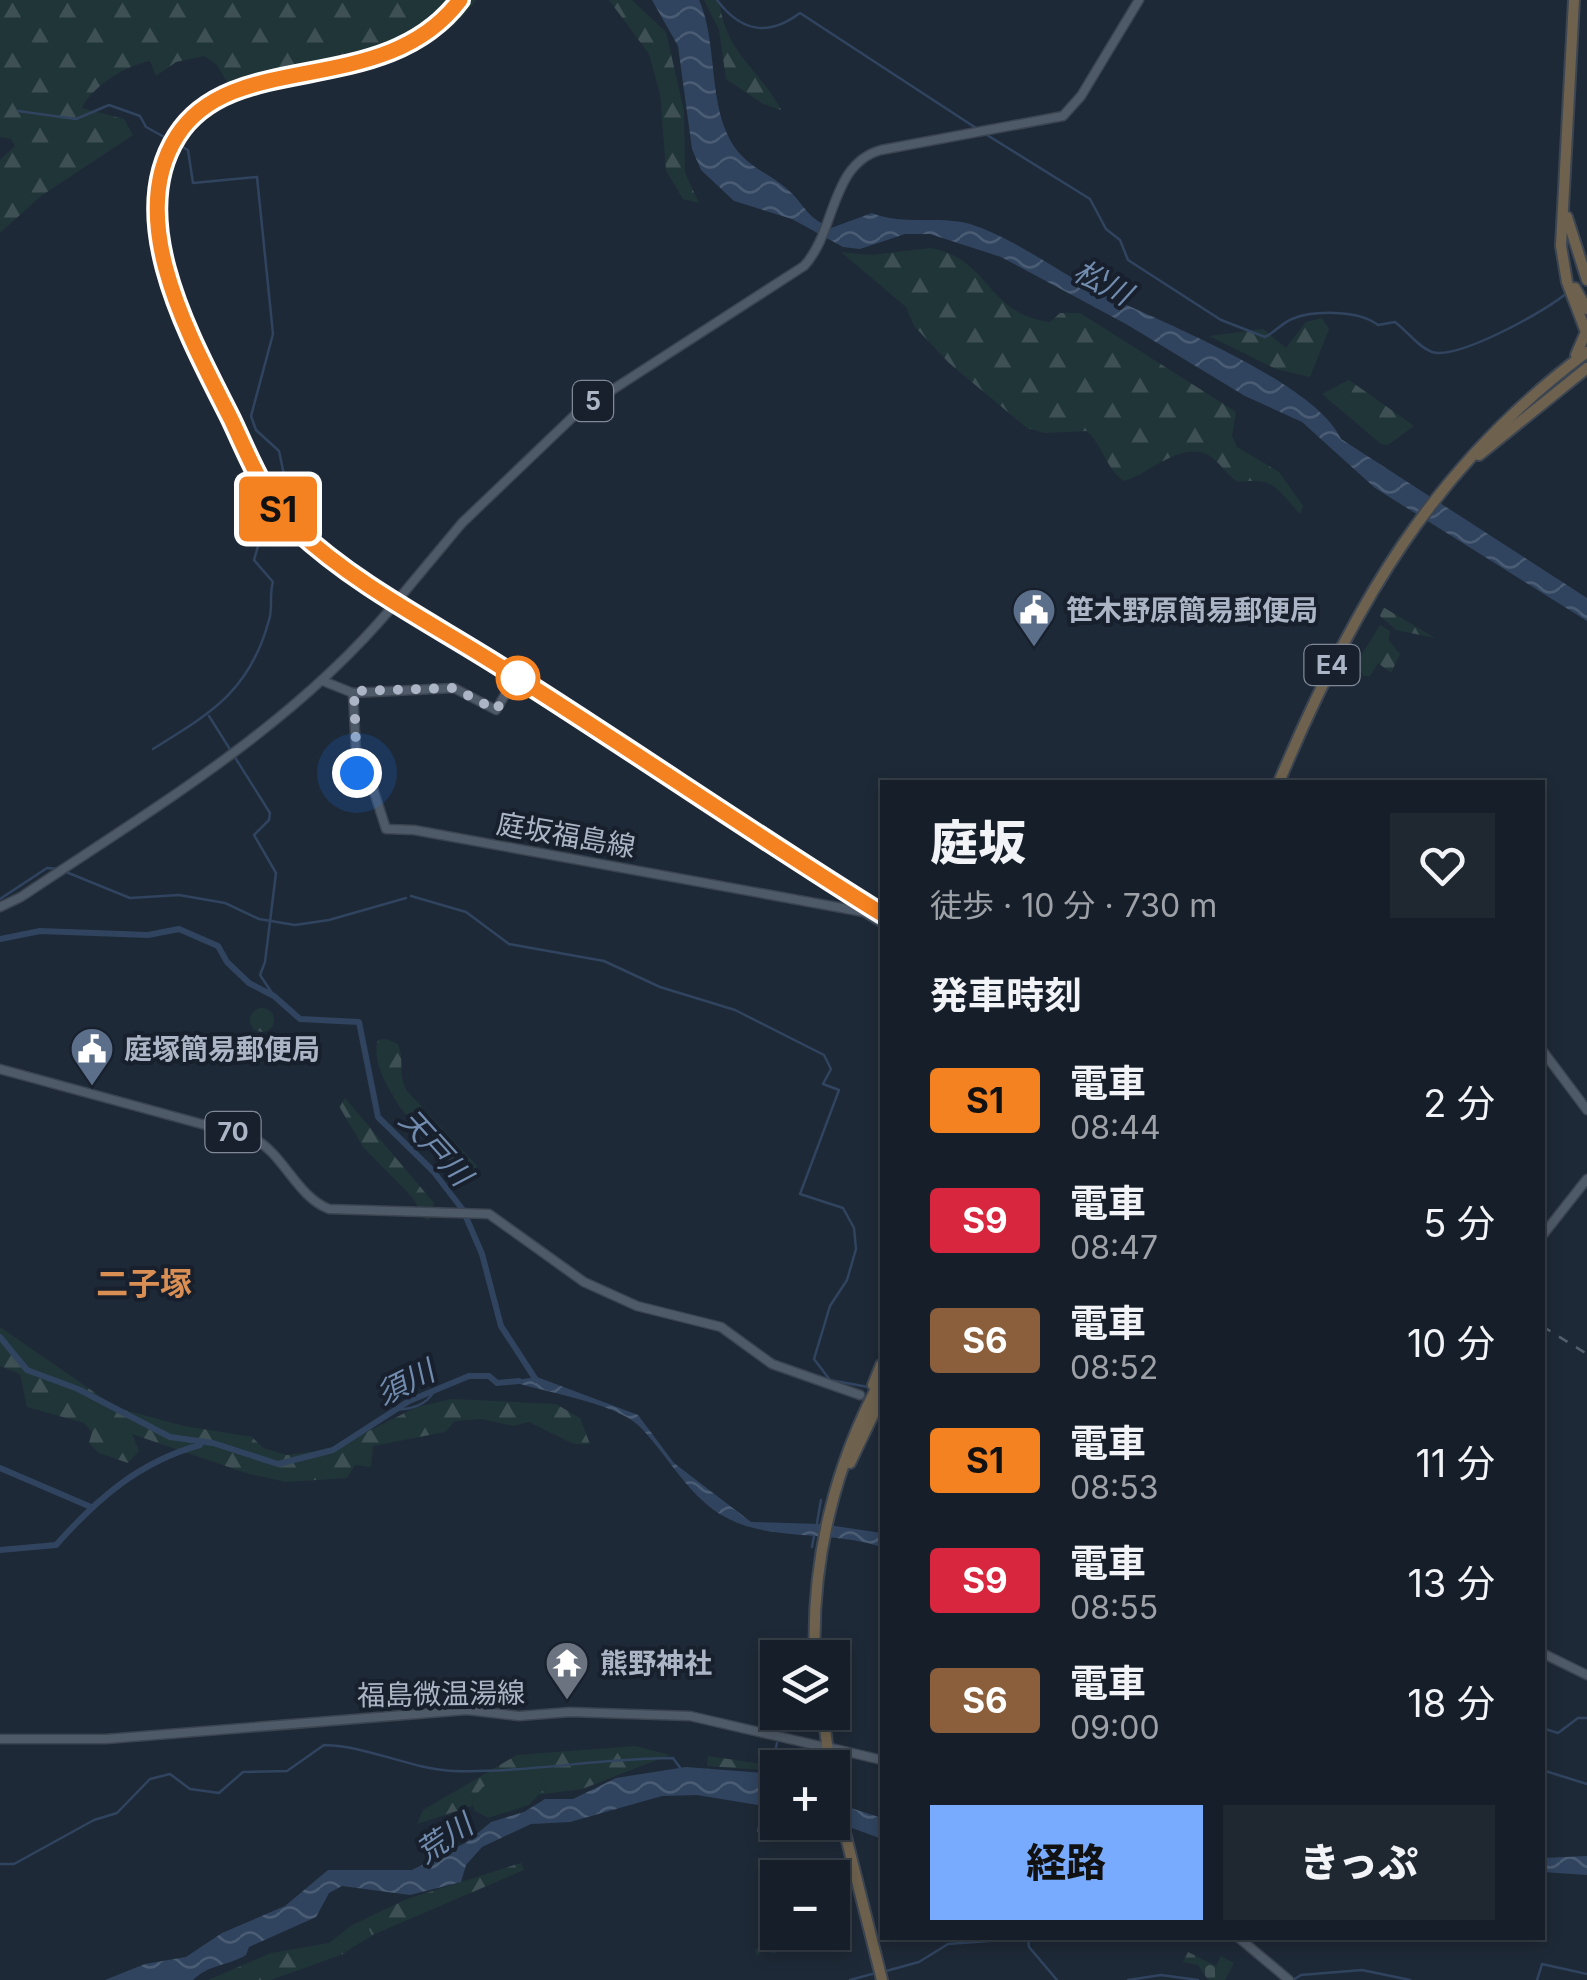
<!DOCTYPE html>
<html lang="ja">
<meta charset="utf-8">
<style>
:root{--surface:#161f29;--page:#1f2731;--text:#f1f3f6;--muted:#9ea2a8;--line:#353d46;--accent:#78abfe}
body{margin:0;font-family:Inter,"Noto Sans JP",sans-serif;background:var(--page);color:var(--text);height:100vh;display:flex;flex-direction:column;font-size:38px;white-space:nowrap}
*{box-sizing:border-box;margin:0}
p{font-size:32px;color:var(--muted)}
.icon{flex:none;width:55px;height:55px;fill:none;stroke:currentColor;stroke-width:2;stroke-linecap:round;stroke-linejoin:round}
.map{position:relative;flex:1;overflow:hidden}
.side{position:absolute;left:880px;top:780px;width:665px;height:1160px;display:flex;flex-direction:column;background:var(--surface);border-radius:0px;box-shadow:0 5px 15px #0003,0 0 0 2px var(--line)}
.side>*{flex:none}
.badge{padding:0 20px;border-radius:8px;font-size:35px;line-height:65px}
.fabs{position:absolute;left:760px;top:1640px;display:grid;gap:20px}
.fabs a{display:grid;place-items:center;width:90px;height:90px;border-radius:0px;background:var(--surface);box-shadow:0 5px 15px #0003,0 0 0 2px var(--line);font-size:50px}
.you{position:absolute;width:50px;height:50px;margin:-25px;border:8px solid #fff;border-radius:50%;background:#1a73e8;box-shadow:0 0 0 15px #1a73e833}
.map>.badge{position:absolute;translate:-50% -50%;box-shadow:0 0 0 5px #fff}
h2{padding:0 50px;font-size:38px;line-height:90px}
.round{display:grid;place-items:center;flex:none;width:105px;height:105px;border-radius:0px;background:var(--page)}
.headline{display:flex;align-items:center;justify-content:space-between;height:170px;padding:0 50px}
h1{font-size:48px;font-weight:800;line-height:75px}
.action{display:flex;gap:20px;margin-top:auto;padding:20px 50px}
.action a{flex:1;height:115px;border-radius:0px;background:var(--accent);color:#111;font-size:40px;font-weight:800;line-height:115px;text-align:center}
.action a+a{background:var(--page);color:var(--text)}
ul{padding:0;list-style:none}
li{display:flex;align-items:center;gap:30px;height:120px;padding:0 50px}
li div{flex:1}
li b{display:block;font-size:38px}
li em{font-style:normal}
li .badge{min-width:110px;font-weight:700;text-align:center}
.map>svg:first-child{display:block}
.forest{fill:url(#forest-firs)}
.cemetery{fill:url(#cemetery-stones)}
.park{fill:#203538}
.water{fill:url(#water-waves)}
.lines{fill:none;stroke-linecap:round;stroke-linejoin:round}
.stream{stroke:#30445f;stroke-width:2.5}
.river{stroke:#30445f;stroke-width:6}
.major-casing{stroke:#3b4451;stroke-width:11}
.highway-casing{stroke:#3c4552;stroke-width:14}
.major{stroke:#4f5a68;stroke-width:8}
.highway{stroke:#6e624e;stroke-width:10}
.rail{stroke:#535e6f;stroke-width:2.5;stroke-dasharray:10 10;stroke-linecap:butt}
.major-bridge-casing{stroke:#3b4451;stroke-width:11;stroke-linecap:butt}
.major-bridge{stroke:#4f5a68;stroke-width:8}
.line-casing{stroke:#fff;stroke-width:22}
.line{stroke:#f58220;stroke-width:15}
.walk{stroke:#abb5c5;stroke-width:10;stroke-dasharray:0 18}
.stop-dot{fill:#fff;stroke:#f58220;stroke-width:5}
.labels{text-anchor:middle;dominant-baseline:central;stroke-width:8;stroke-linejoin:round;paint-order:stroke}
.shield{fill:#17202c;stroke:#7f8897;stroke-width:2.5}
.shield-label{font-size:25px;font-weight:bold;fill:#abb5c5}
.poi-label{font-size:28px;font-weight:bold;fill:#abb5c5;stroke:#17202c;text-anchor:start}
.street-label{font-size:28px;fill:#abb5c5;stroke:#17202c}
.water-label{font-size:30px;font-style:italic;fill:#728caf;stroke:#17202c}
.quarter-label{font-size:32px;font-weight:bold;fill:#d98e53;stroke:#17202c}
</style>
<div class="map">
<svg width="1587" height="1980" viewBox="0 0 1587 1980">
<defs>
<pattern id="forest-firs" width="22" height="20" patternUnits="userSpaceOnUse" patternTransform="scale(2.5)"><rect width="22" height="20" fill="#203538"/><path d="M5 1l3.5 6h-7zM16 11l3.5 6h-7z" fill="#3e5053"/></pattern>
<pattern id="cemetery-stones" width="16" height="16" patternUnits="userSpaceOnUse" patternTransform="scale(2.5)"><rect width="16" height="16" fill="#203538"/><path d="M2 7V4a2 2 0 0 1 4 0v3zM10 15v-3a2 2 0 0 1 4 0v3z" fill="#3e5053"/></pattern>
<pattern id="water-waves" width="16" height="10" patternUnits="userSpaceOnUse" patternTransform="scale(2.5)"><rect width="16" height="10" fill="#30445f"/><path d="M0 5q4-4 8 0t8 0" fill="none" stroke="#4b5d74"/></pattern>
</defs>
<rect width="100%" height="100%" fill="#1e2937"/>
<g class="forest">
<path d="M0,0H476C418,81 316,66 231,88L216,64L204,56L176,62L156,76L150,61C127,65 92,86 82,108L124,119L133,135L41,196L0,233V160L15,146L11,139L0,137Z"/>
<path d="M609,0H632L666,32L684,111L685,173L699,203L683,199L666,170L660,94L649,54Z"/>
<path d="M704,0H719C726,55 757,65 781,110L763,104L726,79L719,30Z"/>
<path d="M930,248C992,259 985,314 1050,322L1060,313H1080L1230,408L1236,412L1232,436L1237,447L1279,472L1303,506L1300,514C1275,487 1276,478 1238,482C1224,474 1218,456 1200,452C1174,447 1146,475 1124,481C1106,469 1103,446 1087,431L1045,433L1027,428L949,363L914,326L906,307L841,252L870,255Z"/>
<path d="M1322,318L1329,329L1310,377L1276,369L1209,336L1263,329L1286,348L1306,322Z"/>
<path d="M1349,380L1414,426L1388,445L1381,444L1322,394Z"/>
<path d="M1383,607L1435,638L1396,630L1380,616Z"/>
<path d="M1380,625L1390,631L1389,641L1400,654L1391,673L1378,663L1370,676H1364L1356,664Z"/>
<circle cx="262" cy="1020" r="12"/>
<path d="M386,1039L398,1044C405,1061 397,1074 407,1091L477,1166L474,1180C442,1163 364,1079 378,1040Z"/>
<path d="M345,1098L434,1203L430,1219L426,1220L412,1197L363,1147L339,1106Z"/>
<path d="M0,1327L117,1408L184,1426L252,1437L263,1448L287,1455L332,1449L417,1407L451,1399L556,1404L580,1418L590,1444H574L529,1422L513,1426L481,1419L455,1421L445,1432L373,1446L371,1467L355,1465L347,1478L286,1482L249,1474L132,1434L139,1451L128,1463L99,1453L89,1443L92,1432L84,1423L27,1407L20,1374L0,1366Z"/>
<path d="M635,1746L670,1755L582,1789L484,1802L417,1824L423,1810L517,1755Z"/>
<path d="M708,1756L783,1767L797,1761L812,1767L778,1768L777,1771L707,1766Z"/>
<path d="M521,1863L524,1870L370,1936L343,1954L271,1980H208L271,1953L329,1943L352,1925L407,1899Z"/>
</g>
<g class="cemetery">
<path d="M777,1908L780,1941L775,1954L762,1950L757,1957L755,1950L765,1942L767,1918Z"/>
<path d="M1188,1952L1216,1966L1221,1956L1234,1963L1225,1980H1208L1198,1965L1183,1962Z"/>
</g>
<g class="park">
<path d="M538,1772L543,1775L545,1788L529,1805L488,1818L475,1811L472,1803C484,1776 511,1772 538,1772Z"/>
<path d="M365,1920L372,1936L335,1957L332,1942Z"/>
</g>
<g class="water">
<path d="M652,0H699C720,46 705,117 742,156C754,169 772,176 786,188C805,204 804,216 831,228L872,213C903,226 938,215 970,224C1012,237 1052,268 1091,288C1152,319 1314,380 1341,439L1587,598V621L1375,488L1302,422L1245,396L1126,324L1001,257L930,234H905L860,249L843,247L792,219L734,201L701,170L692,149L678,46Z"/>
<path d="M537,1377L638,1415L674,1463L751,1522L821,1524L882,1533V1547C831,1530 769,1541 727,1518C688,1498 668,1454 638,1425C615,1403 540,1391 510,1381Z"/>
<path d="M686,1767L777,1774V1808L697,1795L662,1796L570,1822L531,1824L482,1847L466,1865L461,1882L410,1895L342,1886L329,1893L316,1917L249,1947L246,1955C228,1966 209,1964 193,1980H105L145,1964L186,1957L222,1933L285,1906L328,1870H412L467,1842L491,1822L524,1812L545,1799H573L616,1778Z"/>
<path d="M832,1802L882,1818V1839L833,1821Z"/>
<path d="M1587,1856V1875L1543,1872V1858Z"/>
</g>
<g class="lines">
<g class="stream">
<path d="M717,0C741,32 768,37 800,13L976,128"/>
<path d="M18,111L76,119L109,105L140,116L146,127L188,150L193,183L257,177L273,334L251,416L256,430L279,451L286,484L279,505L268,512L254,560L273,582C269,594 273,607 269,620C250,691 211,713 153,749"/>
<path d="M987,135L1090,199L1106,229L1120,240L1128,260L1221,320L1265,337C1274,333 1282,323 1292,319C1313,310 1359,310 1378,325L1395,322C1407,331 1418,347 1432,352C1458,360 1548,310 1568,292"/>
<path d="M209,716L270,813L269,820L254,835L276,873L265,962L260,975L274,996"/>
<path d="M66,872L130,898L179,895L225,903L259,919L295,925L329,920L406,898"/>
<path d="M411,896L466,912L509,944L604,961L660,987L735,1010L824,1055L831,1069L823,1084L839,1090L800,1194L843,1208L854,1228L856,1249L847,1280L830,1306L814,1359L830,1380L868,1387"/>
<path d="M0,899L47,868L59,869"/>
<path d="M396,1409C410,1410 427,1405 434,1391"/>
<path d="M882,1461V1468"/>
<path d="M817,1523L821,1500"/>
<path d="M812,1547L814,1536"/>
<path d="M1542,1728L1558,1733L1578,1718H1587"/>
<path d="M1542,1770L1587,1784"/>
<path d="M770,1776L777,1743"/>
<path d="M758,1831L764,1803"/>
<path d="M0,1864H14L94,1820L117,1813L150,1779L170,1774L190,1789L219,1793L243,1772L287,1771L324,1745C369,1746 410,1769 454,1771C527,1773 599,1758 673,1758L681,1769"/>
<path d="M886,1971L919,1962L948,1944L1028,1938L1029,1947L1057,1980"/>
<path d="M850,1980L872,1974"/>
<path d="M1128,1980L1161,1975L1198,1980"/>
<path d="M1293,1980L1301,1975L1362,1970L1410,1980"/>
<path d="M1537,1980L1542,1964L1587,1974"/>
</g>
<g class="river">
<path d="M0,939L40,931L148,935L179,929L218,946L227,962L249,983L274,996L300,1019L359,1022L378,1117L433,1171L463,1210L482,1254L501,1326L536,1380"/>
<path d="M0,1337L27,1370L78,1389L170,1437L213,1443L278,1464L333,1450L409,1401L469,1376H489L497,1383L519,1381"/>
<path d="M0,1468L91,1507"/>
<path d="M0,1550L56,1545C98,1498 139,1462 200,1445"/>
</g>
<defs>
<g id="major">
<path d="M396,602L462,523L578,412L804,266C836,232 830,164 881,150L1063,116L1081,96L1139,0"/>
<path d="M323,681L353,693L454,688L496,710L506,693"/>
<path d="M353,693L357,773L369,776L386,829L414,830L864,912L882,923"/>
<path d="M0,907L21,897C152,809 291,728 393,606"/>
<path d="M1542,1050L1587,1110"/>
<path d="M0,1069L253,1138C284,1154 296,1196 329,1209L489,1214L584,1282L637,1306L721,1327L772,1364L860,1395"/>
<path d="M1542,1236L1587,1179"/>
<path d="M1542,1653L1587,1675"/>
<path d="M0,1739H106L467,1710L519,1716L570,1712L690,1716L820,1746"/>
<path d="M831,1748L882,1760"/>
<path d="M1239,1938L1289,1980"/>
</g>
<g id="highway">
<path d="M1574,0L1561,246L1567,282L1586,332L1576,355"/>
<path d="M1567,217L1587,280"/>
<path d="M1575,288L1587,309"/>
<path d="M1479,455L1587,368"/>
<path d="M1279,782C1352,608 1433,466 1587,352"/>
<path d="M873,1385L881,1365"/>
<path d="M850,1463L882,1396"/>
<path d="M815,1658C811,1561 835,1463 882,1378"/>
<path d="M823,1712L830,1768"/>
<path d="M832,1781L882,1980"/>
</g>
</defs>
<use href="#major" class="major-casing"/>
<use href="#highway" class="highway-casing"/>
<use href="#major" class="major"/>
<use href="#highway" class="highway"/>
<g class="rail">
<path d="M457,0C384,98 230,46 174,137C137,196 162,282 190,340C217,394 239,458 275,508C310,559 431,630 487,665C618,748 750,832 882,915"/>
<path d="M1542,1326L1587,1354"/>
</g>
<defs>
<path id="major-bridge" d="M393,606L396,602"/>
</defs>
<use href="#major-bridge" class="major-bridge-casing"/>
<use href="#major-bridge" class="major-bridge"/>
</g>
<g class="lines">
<defs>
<path id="line" d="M460,0C385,100 233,47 177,136C123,221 192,341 231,419C249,457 265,500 296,529C360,589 442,628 515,676C638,754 758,837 882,914"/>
</defs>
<use href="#line" class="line-casing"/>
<use href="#line" class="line"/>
<path class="walk" d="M357,773L354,691L454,688L496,710L518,678"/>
</g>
<defs>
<symbol id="civic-pin" viewBox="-11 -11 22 30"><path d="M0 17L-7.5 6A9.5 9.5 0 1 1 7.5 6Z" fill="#5c6f8a" stroke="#17202c"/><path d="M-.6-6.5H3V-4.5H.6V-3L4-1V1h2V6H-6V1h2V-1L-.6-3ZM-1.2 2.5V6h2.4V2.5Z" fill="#fff"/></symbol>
<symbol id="temple-pin" viewBox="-11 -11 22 30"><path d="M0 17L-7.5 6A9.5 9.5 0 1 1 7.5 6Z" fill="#6b7280" stroke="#17202c"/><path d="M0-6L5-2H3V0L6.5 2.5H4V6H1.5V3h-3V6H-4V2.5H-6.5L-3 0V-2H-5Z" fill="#fff"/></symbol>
</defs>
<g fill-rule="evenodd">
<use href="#civic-pin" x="1009" y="585" width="50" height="68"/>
<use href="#civic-pin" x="67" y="1024" width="50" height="68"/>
<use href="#temple-pin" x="542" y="1638" width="50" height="68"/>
</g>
<circle class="stop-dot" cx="518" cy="678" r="20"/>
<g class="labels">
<g class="shield">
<rect x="573" y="381" width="40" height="40" rx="8"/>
<rect x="1304.5" y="645" width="55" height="40" rx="8"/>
<rect x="205.5" y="1112" width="55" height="40" rx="8"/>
</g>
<g class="shield-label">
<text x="593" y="401">5</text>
<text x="1332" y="665">E4</text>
<text x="233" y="1132">70</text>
</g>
<g class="poi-label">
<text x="1066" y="610">笹木野原簡易郵便局</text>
<text x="124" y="1049">庭塚簡易郵便局</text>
<text x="600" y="1663">熊野神社</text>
</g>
<g class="street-label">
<text transform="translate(566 835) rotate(10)">庭坂福島線</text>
<text transform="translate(441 1694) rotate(-1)">福島微温湯線</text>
</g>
<g class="water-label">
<text transform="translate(1103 282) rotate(28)">松川</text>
<text transform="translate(436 1147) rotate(48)">天戸川</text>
<text transform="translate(405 1382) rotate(-27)">須川</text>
<text transform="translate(444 1838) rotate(-34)">荒川</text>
</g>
<g class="quarter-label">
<text x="144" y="1283">二子塚</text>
</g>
</g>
</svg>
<div class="fabs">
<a><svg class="icon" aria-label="layers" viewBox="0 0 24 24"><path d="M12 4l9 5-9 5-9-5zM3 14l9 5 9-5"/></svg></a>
<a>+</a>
<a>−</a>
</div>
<div class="you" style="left:357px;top:773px"></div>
<b class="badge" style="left:278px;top:509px;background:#f58220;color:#111">S1</b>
<section class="side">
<div class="headline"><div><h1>庭坂</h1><p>徒歩 · 10 分 · 730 m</p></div><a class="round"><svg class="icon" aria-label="heart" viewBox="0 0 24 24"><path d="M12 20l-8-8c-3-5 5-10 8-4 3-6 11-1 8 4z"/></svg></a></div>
<h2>発車時刻</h2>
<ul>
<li><span class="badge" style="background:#f58220;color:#111">S1</span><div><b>電車</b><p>08:44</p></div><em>2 分</em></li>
<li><span class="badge" style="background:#d7263d;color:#fff">S9</span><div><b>電車</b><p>08:47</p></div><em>5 分</em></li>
<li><span class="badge" style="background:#8b5e3c;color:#fff">S6</span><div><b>電車</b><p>08:52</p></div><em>10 分</em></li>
<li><span class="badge" style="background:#f58220;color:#111">S1</span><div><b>電車</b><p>08:53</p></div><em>11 分</em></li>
<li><span class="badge" style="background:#d7263d;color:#fff">S9</span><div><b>電車</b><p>08:55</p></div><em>13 分</em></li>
<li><span class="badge" style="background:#8b5e3c;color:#fff">S6</span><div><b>電車</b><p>09:00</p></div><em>18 分</em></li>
</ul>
<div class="action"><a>経路</a><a>きっぷ</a></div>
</section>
</div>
